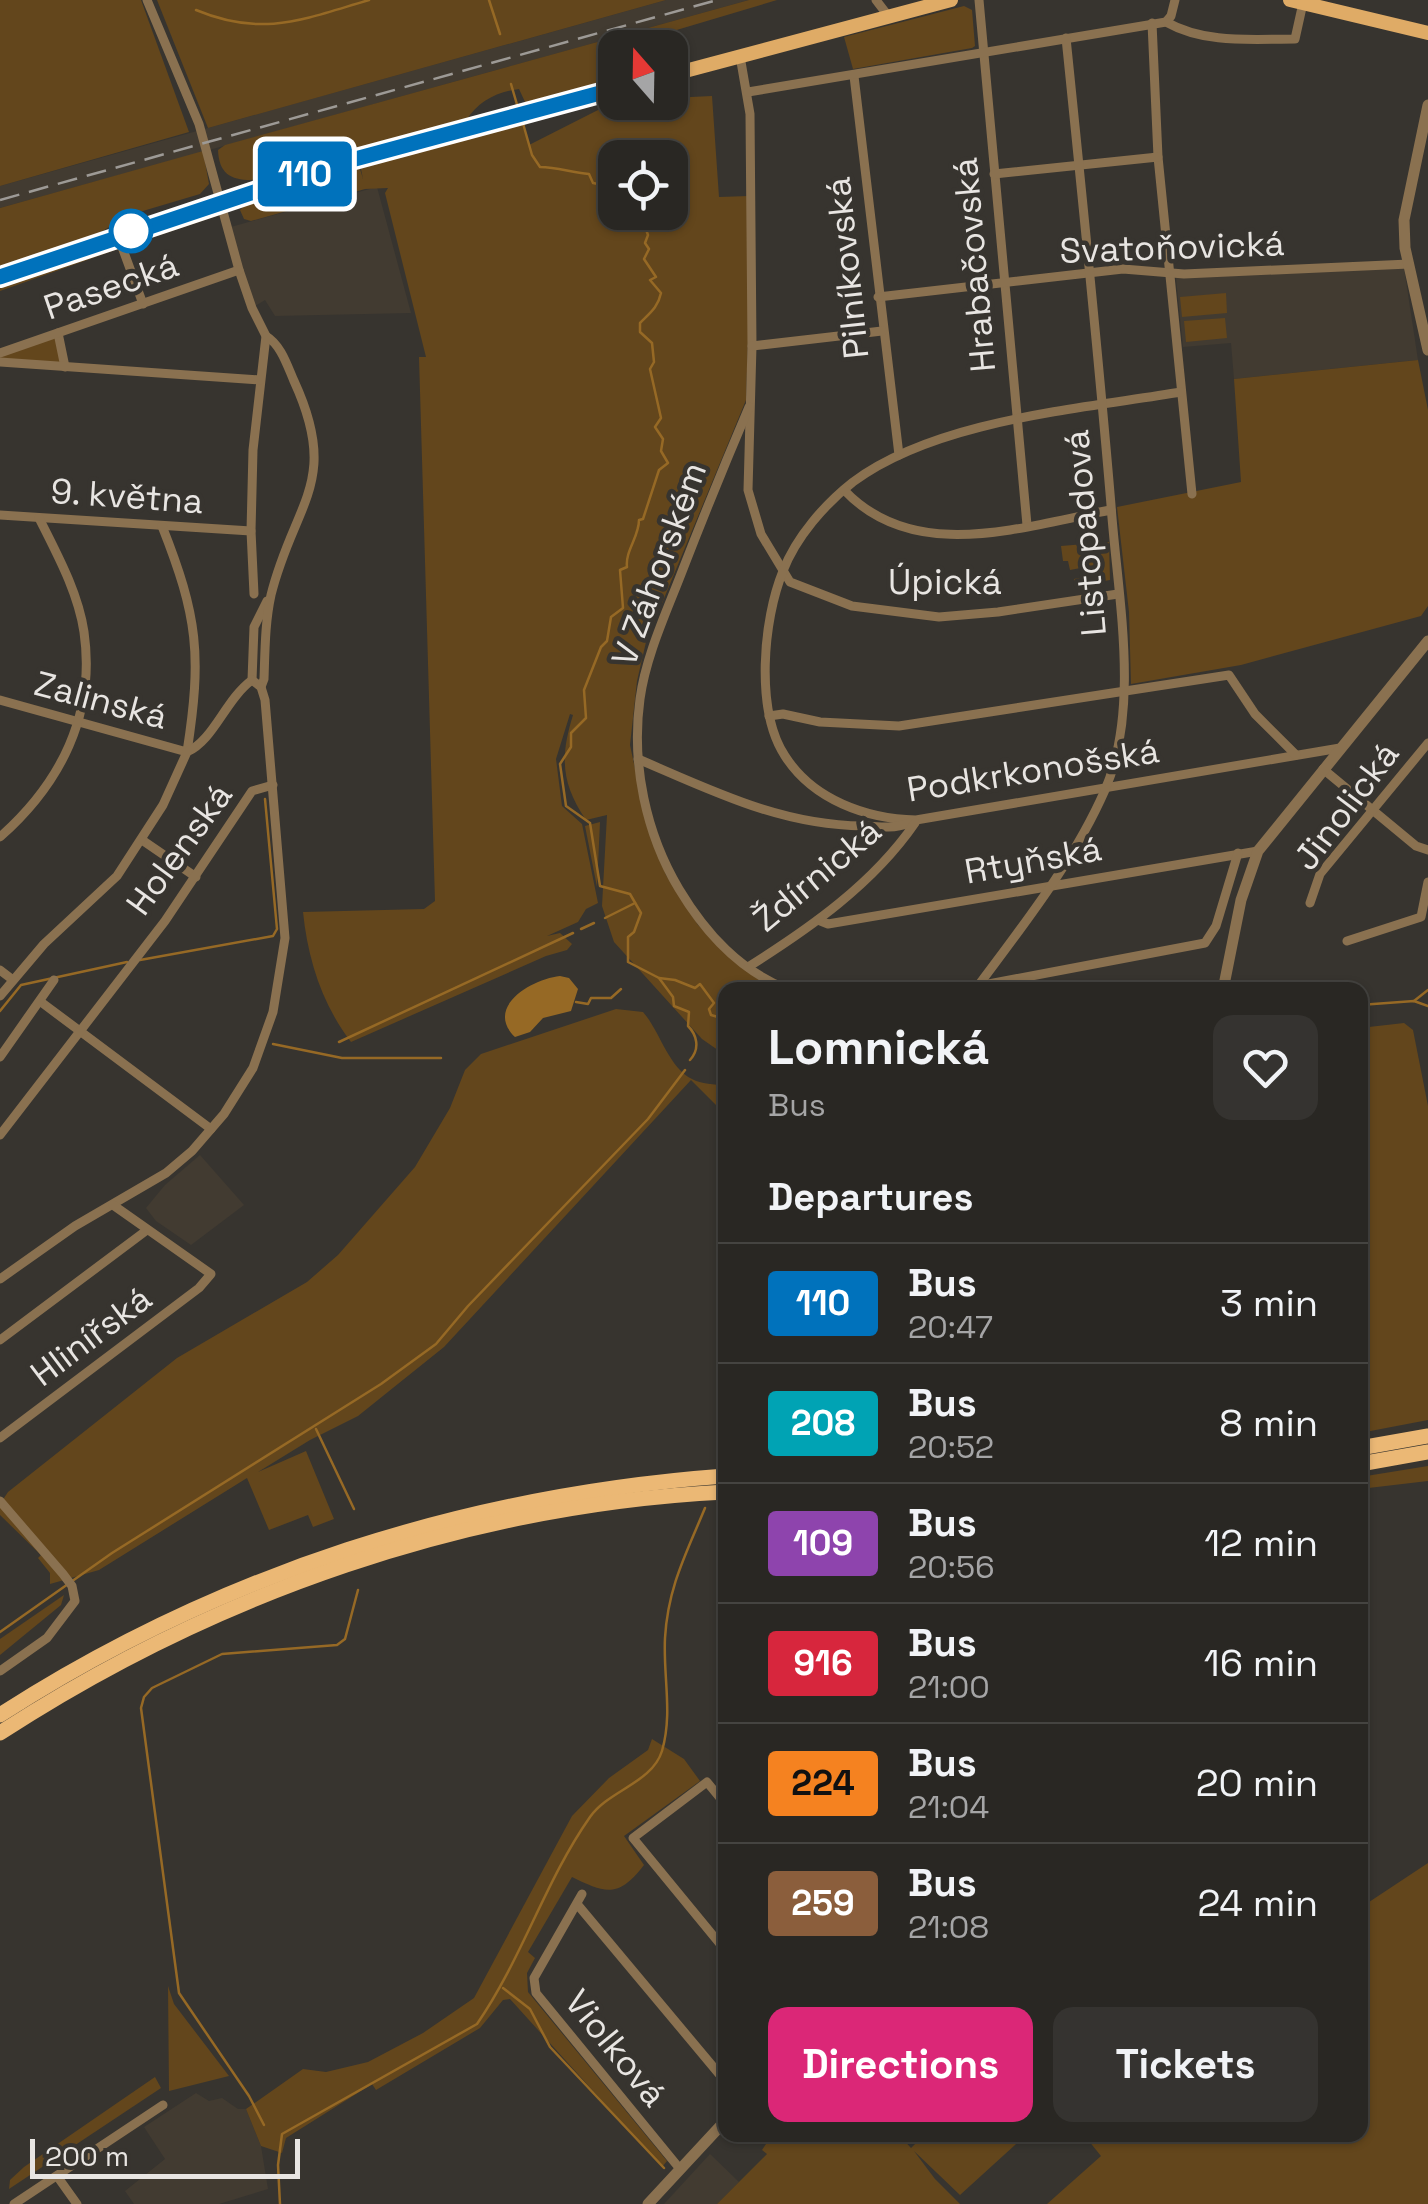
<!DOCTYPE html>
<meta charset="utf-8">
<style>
:root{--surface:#292723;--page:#353330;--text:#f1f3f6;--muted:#a5a5a6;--line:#454441;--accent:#db2777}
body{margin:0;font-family:"Space Grotesk",sans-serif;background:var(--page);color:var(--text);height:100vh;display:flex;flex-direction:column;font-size:38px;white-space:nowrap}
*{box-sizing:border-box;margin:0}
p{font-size:32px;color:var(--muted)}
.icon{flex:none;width:55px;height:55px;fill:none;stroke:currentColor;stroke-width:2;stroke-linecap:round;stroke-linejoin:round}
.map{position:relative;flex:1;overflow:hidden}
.details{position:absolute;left:718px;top:982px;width:650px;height:1160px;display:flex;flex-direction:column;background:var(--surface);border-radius:20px;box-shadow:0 2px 8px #0004,0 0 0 2px var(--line)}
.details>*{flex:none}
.badge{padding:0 20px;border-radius:8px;font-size:35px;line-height:65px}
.needle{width:65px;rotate:340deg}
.controls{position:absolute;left:598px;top:30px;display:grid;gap:20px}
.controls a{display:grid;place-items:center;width:90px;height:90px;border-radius:20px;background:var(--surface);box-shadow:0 2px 8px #0004,0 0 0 2px var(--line);font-size:50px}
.scale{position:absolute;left:30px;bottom:25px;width:270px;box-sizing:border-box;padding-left:10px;border:5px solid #e8e5e2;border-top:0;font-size:28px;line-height:35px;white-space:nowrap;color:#e8e5e2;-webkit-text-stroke:8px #37342f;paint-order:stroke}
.map>.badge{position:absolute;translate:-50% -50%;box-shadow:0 0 0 5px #fff}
h2{padding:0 50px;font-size:38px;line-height:90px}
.round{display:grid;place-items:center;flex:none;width:105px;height:105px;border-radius:20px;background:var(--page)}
.headline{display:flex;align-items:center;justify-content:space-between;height:170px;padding:0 50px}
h1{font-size:48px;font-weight:800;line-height:75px}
.primary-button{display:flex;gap:20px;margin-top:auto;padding:20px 50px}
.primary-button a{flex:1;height:115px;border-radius:20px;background:var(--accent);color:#fff;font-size:40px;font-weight:800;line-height:115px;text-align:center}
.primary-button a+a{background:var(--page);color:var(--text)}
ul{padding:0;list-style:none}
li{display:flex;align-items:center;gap:30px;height:120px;padding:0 50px;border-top:2px solid var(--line)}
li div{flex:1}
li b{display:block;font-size:38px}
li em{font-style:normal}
li .badge{min-width:110px;font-weight:700;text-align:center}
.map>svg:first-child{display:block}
.built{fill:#423b31}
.green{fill:#63461c;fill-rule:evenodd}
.water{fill:#966925}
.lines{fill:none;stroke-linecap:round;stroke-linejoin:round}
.stream{stroke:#966925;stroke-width:2.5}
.minor{stroke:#8a7150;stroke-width:9}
.tertiary{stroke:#8a7150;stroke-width:11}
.primary{stroke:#dfab66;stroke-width:14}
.trunk{stroke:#ebb875;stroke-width:15}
.rail{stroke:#9d9a96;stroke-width:2.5;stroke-dasharray:20 10;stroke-linecap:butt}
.line-casing{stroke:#fff;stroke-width:22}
.line{stroke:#0072bc;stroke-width:15}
.stop-dot{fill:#fff;stroke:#0072bc;stroke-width:5}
.labels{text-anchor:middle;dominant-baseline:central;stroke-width:9;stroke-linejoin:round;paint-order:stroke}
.street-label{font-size:35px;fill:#e8e5e2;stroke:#37342f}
</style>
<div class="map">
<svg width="1428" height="2204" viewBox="0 0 1428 2204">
<rect width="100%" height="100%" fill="#37342f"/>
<g class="built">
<path d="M666,0H749L0,208V186Z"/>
<path d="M377,187L411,313L275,316L265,300L252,308L227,228Z"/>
<path d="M1404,268L1418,360L1234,379L1231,343L1183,347L1176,278Z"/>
<path d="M200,1155L244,1205L191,1245L156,1221L146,1208L165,1185Z"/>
<path d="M196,2093L209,2101L222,2098L238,2109H246L261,2146L268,2189L219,2204H134L125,2191L165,2159L144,2127Z"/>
<path d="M710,2154L739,2182L717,2204H664Z"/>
</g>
<g class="green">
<path d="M0,0H141L189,132L0,186Z"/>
<path d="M157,0H666L208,128Z"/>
<path d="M749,0H777L643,40L656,47L615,48V83L526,104L519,89C497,92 478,101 466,121L251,180C230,180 219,173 218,150L225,145Z"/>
<path d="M964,6L972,10L975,46L972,48L853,69L844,37Z"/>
<path d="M712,96L719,197L749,196L751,250L746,400L646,642L637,681L630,745L644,811L666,875L698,925L745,969L793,990H725V1055L702,1039L614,942L602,906L607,815L586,820C561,783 560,757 573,715L570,714L556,759L562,806L582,824L598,903L586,909L578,922L547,936L560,933L572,944L567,950L546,956L351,1042C322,1004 308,960 303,912L424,909L435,901L419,357H426L385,193L388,188L365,189L251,221L244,219L240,210L249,200L317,184L315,172L357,159L363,179L359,159L519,116L529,145L598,110L621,103L670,102V98ZM615,158H670V212H615Z"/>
<path d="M203,151L209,184L200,194L126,216L95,236L0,271V208Z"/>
<path d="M220,201L223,214L124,247L119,237Z"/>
<path d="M117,238L121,248L0,291V278Z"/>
<path d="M1226,293L1227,313L1182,317L1180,297Z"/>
<path d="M1225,318L1227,338L1186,342L1184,321Z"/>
<path d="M57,334L64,365L0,360V353Z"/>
<path d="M1418,360L1428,410V606L1421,616L1241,665L1131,684L1129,612L1117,507L1241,482L1234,379Z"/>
<path d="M1109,542L1110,580L1075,586L1074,579L1092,575L1091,566L1070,570L1068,561H1063L1061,546Z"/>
<path d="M600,822L597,887L585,826Z"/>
<path d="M616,1009L643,1012C660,1031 668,1067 692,1079C701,1084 715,1084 725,1086V1114L691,1080L444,1347L358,1416L310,1440L258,1472L306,1451L334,1519L313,1527L308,1515L269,1530L247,1478L99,1570L50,1584V1573L38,1558L41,1555L0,1515V1504L8,1492L177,1358L307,1282L338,1255L415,1167L450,1108L465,1070L481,1054Z"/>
<path d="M1404,1023L1413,1030L1428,1106V1420L1360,1433V1028Z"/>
<path d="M1428,1466V1481L1360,1489V1477Z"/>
<path d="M64,1595L61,1605L0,1655V1639Z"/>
<path d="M652,1739L684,1759L700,1781L624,1836L644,1865C618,1899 605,1893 572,1877L528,1952L535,1958L527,1973L528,1992L667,2161L662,2167L510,1999L503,2000L480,2028L376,2090L372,2084L286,2138L282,2153L261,2146L246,2109L303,2069L326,2072L368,2062L423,2033L474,1998L572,1816L609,1778L648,1750Z"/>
<path d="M1428,1863V2204H1047L1101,2156L1084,2135H1360V1908Z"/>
<path d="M168,1986L174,2004L229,2076L169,2091Z"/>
<path d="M155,2077L161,2088L9,2189L10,2180L24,2167Z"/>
<path d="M772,2135H899L911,2148L924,2135H1026L960,2195L914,2151L935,2179L960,2204H717L767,2154L762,2150Z"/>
</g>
<path class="water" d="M560,976L569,978L578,989L571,1011L543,1018L530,1032L515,1037C484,1007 532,979 560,976Z"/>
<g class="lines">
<g class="stream">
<path d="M489,0L500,34"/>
<path d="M196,10C263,38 304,19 369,0"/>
<path d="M511,84L518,108"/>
<path d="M522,120L532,155L540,167C559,167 571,173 589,174L593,183L608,186L615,194"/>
<path d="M648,212L643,221L648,235L645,243L649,249L644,259L656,277L650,280L661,293C658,307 651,312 640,323V332L652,343L654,362L650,369L661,418L655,427L663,439L661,451L668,463L659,470L643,519L639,520C639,537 625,551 627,567L620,570L623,608L611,617L607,641L601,647L584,690L586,718L571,733V747L560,764L566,806L590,823L600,886L630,894L641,913L634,932L628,937V962L659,978L675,980L695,988L700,984L714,1003L709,1009L711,1015L725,1019V1031"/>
<path d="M605,918L635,903"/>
<path d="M581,929L594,923"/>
<path d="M140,960L273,936L277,929L265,799"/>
<path d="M659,978L673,997L674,1006L689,1012L688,1026C696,1034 701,1048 690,1060"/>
<path d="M1252,982L1261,990"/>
<path d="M1198,990L1206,982"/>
<path d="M1414,1001L1428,990"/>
<path d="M576,1002L588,1004L591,998H611L621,989"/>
<path d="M1360,1005L1414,1001L1428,1006"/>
<path d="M0,1011L21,985L127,962"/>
<path d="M339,1042L573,933"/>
<path d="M273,1044L342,1058H441"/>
<path d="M316,1429L354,1509"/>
<path d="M724,1463L725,1460"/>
<path d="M0,1632L112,1553L381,1384L436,1344L468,1306L648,1119L685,1070"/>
<path d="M503,1988L530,2009L550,2047L664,2168"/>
<path d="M264,2125L249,2096L179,1993L141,1708L144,1697L152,1688L222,1654L337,1645L345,1639L358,1590"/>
<path d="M280,2204L278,2165L282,2134L477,2024C522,1959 545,1881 590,1817C609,1790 652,1783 662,1751C673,1713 663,1677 665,1638C668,1587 686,1554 705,1508"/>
</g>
<g class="minor">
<path d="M147,0L199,124L239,270L252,308L266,336L253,450L251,531L254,594"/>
<path d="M876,0L889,17"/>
<path d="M979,0L1027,525"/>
<path d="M1166,22L1171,16L1175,0"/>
<path d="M1152,23L1158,157L1192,494"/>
<path d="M740,56L750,114L752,346L748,490L761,534L790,582L852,606L939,617L998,612L1118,594"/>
<path d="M854,76L899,455"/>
<path d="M748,92L1166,22C1205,44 1251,39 1295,39L1303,3"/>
<path d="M994,174L1158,157"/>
<path d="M118,236L143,304"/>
<path d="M878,297L1123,269L1184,274L1409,264"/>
<path d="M58,333L65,367"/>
<path d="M752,346L882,331"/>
<path d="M0,353L239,270"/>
<path d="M0,362L260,380"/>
<path d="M1181,392C1080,409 936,420 853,482C825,504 796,537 783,571C763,620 755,710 785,756C813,800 867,819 916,820L1340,748"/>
<path d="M749,407C726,461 704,515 683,569C667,611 646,655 640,699C631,764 646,834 679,889C706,934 740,971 789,990"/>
<path d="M844,490C915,565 1023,526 1111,510"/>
<path d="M0,515L251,531"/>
<path d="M252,680L254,627L267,601"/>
<path d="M261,687L264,679C265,651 265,622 271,595C294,502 341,483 294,381C287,365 281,345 266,336"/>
<path d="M0,700L187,752C202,655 198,617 162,526"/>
<path d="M769,716L783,714L820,722L899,726L1229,675L1255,714L1296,755"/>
<path d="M638,759C713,791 780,825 863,826C878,827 894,829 909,823"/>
<path d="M1323,769L1416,846L1428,850"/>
<path d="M0,837C60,784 96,715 84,632C78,592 57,554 39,518"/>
<path d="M142,840L196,877"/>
<path d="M1310,903L1320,874L1428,743"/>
<path d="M818,920L828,924L1258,851"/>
<path d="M1347,941L1421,917L1428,882"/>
<path d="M748,967C810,928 873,884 915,823"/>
<path d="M0,970L13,980"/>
<path d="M978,986C1024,924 1074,861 1105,790C1141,706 1117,593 1111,505C1098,349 1082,194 1066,38"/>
<path d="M957,990L1205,943L1216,926L1238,853"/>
<path d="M0,996L44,944L117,876L163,805L187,752C214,740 225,700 252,680"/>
<path d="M41,1002L211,1129"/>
<path d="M0,1057L54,980"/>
<path d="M0,1135L165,921L252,791L273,785"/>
<path d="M0,1279L75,1226L166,1173L192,1151L224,1114L253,1068L273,1012L285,938L265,700L261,687L252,680"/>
<path d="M0,1340L147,1230"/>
<path d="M0,1438L199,1288L211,1274L113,1205"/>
<path d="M0,1501L63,1574L72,1586L75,1601L47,1638L0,1671"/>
<path d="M725,1804L707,1782L633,1838L725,1950"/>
<path d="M582,1894L534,1978L536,1993L680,2169"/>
<path d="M577,1904L725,2081"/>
<path d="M57,2176L77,2204"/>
<path d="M14,2204L163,2105"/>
</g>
<g class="tertiary">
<path d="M1428,105L1404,220L1405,248L1428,350"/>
<path d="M1223,990L1241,900L1258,851L1428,641"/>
<path d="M648,2204L725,2121"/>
</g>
<g class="primary">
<path d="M1290,0L1428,33"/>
<path d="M670,75L951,0"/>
<path d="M0,277L344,162L615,89"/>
</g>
<g class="trunk">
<path d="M1360,1448L1428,1436"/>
<path d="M1360,1464L1428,1452"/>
<path d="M0,1715C219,1574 466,1495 725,1476"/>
<path d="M0,1733C215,1593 467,1505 725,1492"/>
</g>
<path class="rail" d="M0,200L717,0"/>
</g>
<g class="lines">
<defs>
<path id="line" d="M0,277L344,162L615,89"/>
</defs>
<use href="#line" class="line-casing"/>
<use href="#line" class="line"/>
</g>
<circle class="stop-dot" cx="131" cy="231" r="20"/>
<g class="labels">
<g class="street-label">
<text transform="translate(1172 247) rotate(-2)">Svatoňovická</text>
<text transform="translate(974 265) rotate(-95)">Hrabačovská</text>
<text transform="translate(847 268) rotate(-96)">Pilníkovská</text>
<text transform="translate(111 286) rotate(-19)">Pasecká</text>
<text transform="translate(127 496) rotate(4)">9. května</text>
<text transform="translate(1085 533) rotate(-95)">Listopadová</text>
<text transform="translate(659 564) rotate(-70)">V Záhorském</text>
<text x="945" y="582">Úpická</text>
<text transform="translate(101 700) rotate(15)">Zalinská</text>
<text transform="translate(1033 770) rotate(-9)">Podkrkonošská</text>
<text transform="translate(1346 806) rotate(-53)">Jinolická</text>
<text transform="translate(179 849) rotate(-54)">Holenská</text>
<text transform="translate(1033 860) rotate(-10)">Rtyňská</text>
<text transform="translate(817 875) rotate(-40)">Ždírnická</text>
<text transform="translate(91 1336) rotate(-37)">Hlinířská</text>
<text transform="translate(616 2048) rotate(51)">Violková</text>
</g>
</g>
</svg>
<div class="controls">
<a><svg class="needle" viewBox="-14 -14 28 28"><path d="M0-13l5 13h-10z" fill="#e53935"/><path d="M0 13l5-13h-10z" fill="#a5a5a6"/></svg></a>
<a><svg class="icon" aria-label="locate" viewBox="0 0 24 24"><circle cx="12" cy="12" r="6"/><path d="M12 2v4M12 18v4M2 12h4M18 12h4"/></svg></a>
</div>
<div class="scale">200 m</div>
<b class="badge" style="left:305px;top:174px;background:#0072bc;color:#fff">110</b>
<section class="details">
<div class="headline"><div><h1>Lomnická</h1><p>Bus</p></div><a class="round"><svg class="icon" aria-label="heart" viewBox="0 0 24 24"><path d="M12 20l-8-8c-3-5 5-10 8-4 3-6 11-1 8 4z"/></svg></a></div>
<h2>Departures</h2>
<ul>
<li><span class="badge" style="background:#0072bc;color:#fff">110</span><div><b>Bus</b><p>20:47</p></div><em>3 min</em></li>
<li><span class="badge" style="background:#00a3b4;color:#fff">208</span><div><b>Bus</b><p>20:52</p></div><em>8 min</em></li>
<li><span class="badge" style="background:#8e44ad;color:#fff">109</span><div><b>Bus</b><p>20:56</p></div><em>12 min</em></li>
<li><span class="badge" style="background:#d7263d;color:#fff">916</span><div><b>Bus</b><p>21:00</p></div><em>16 min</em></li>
<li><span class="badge" style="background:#f58220;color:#111">224</span><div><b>Bus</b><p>21:04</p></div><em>20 min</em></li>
<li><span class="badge" style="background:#8b5e3c;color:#fff">259</span><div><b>Bus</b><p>21:08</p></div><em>24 min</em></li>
</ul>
<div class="primary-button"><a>Directions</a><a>Tickets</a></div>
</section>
</div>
